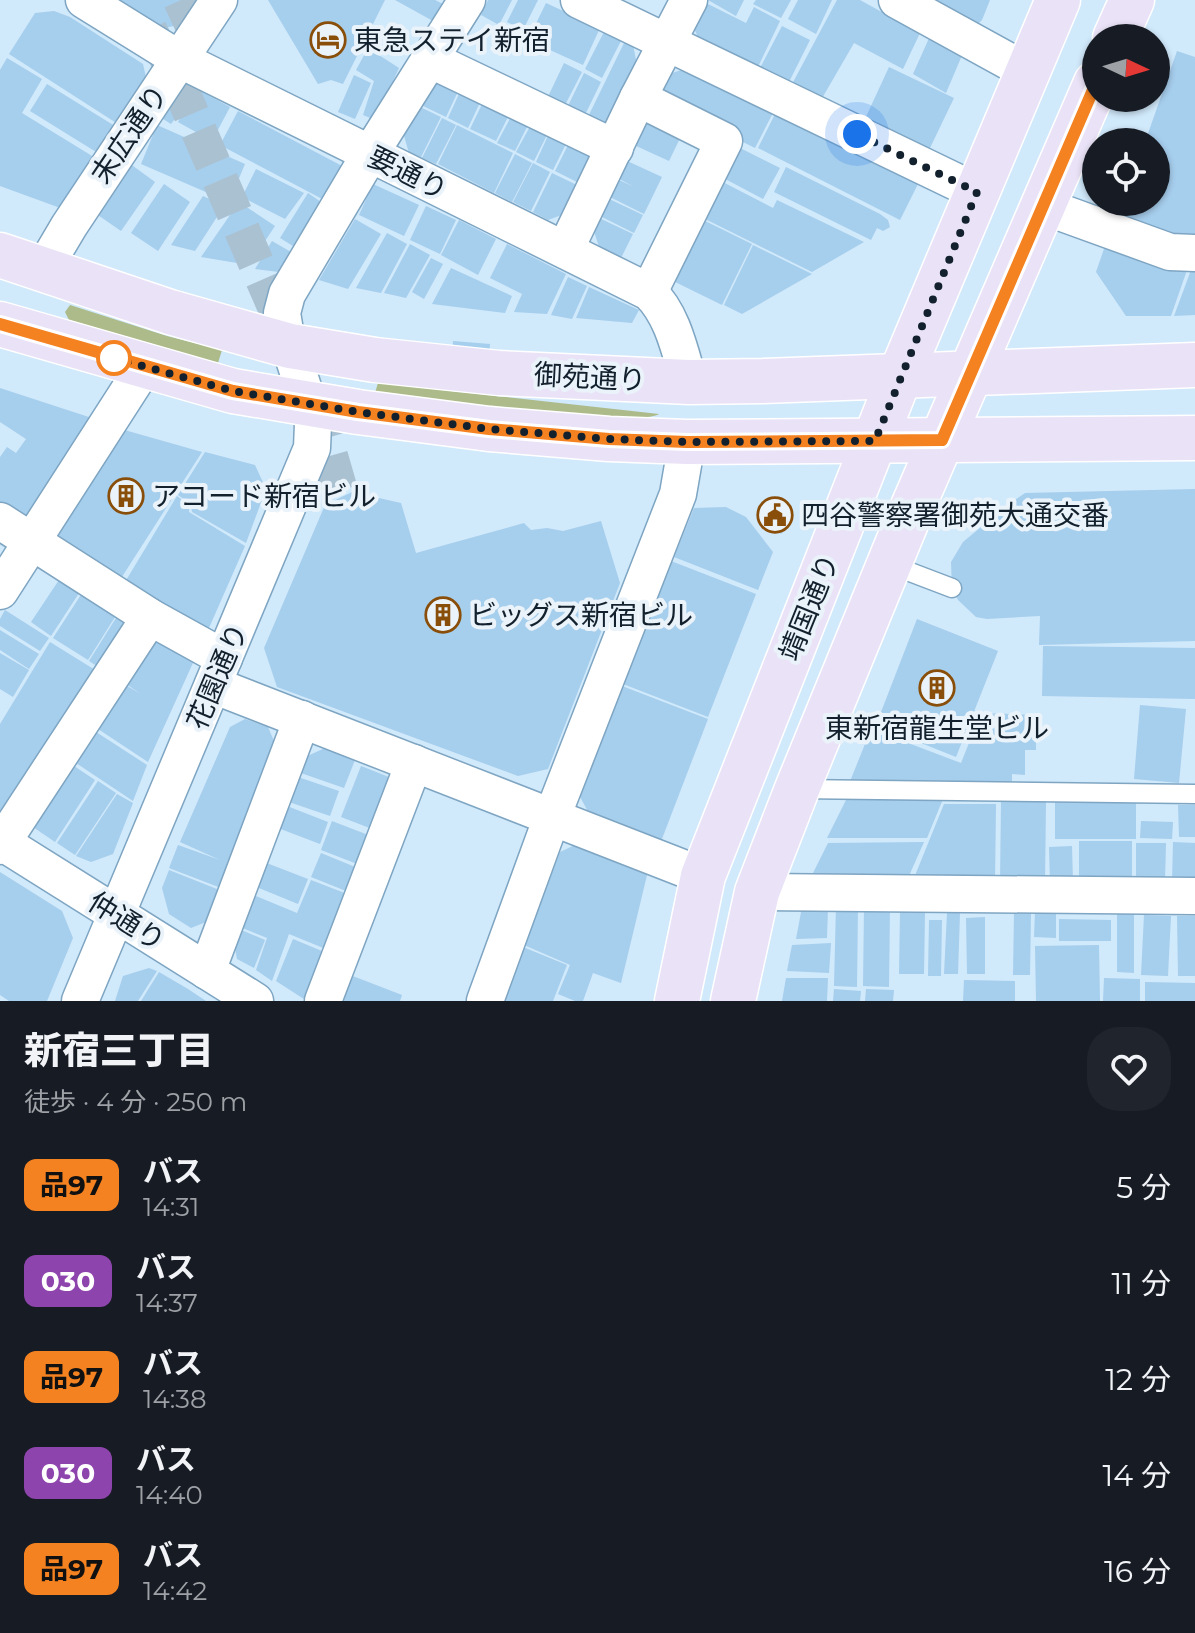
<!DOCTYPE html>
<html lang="ja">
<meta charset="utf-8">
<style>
:root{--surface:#171b24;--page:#20242c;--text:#f1f3f6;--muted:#9ea1a6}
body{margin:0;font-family:Montserrat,"Noto Sans JP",sans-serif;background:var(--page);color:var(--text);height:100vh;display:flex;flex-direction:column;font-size:30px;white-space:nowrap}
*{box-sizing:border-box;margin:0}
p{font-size:26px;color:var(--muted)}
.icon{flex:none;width:44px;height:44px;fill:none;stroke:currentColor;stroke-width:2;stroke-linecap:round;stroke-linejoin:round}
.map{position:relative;height:1001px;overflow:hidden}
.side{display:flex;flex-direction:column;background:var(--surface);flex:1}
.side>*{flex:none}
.badge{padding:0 16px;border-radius:12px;font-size:28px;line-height:52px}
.needle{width:52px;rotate:94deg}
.buttons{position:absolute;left:1082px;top:24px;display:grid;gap:16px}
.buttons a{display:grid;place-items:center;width:88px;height:88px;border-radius:50%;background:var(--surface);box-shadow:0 2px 6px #0004;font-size:40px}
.you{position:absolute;width:40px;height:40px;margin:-20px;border:6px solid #fff;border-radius:50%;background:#1a73e8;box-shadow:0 0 0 12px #1a73e833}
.map>.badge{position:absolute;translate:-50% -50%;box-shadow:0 0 0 4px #fff}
.round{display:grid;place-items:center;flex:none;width:84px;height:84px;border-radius:32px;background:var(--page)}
.headline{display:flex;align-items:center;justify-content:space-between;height:136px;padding:0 24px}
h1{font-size:38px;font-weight:800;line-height:60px}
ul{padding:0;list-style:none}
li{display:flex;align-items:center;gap:24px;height:96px;padding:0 24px}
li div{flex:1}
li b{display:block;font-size:30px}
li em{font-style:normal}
li .badge{min-width:88px;font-weight:700;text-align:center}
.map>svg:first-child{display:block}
.green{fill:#adbb8a}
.building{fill:#a6ceed}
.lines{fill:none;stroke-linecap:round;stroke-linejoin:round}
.street-tunnel{stroke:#aac1d2;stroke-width:36;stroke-dasharray:36 18;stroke-linecap:butt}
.lane-casing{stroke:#7ea5c2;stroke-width:21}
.street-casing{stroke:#7ea5c2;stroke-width:39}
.primary-casing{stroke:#fff;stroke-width:47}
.lane{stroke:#fff;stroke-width:18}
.street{stroke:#fff;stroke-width:36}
.primary{stroke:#eae3f7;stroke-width:44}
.line-casing{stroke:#fff;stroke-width:18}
.line{stroke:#f58220;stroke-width:12}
.walk{stroke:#12212d;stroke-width:8;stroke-dasharray:0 14.4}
.stop-dot{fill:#fff;stroke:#f58220;stroke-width:4}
.labels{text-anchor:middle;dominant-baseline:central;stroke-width:8;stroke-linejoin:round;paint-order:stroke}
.poi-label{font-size:28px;fill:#12212d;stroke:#ebf3fa;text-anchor:start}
.street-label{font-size:28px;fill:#12212d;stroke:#ebf3fa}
</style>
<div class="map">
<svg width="1195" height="1001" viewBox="0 0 1195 1001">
<rect width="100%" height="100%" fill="#d0e9fb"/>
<g class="green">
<path d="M70,305L167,336L222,350L218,363L69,320L65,312Z"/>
<path d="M378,383L659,414C638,428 414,400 374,396Z"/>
</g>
<g class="building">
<path d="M115,0H198L183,24L160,29Z"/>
<path d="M268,0H385L343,84L331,80L318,84Z"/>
<path d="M395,0H435L443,4L433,21Z"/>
<path d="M488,0H512L499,25L481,15Z"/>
<path d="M518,0H538L523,30L507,22Z"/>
<path d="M700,0L746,23L754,7L780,21L757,69L699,40L691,21Z"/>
<path d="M708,0H744L736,16Z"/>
<path d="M756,0H791L781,18L753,4Z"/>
<path d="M798,0H832L816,34L788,19Z"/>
<path d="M837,0H860L920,33L903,69L854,43L821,100L791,86Z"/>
<path d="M935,0H990L982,20L977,25L933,4Z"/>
<path d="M546,3L600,28L583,65L528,40Z"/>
<path d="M54,11L70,17L143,64L147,82L121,126L9,54L35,13Z"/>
<path d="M782,26L810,40L788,84L759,70Z"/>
<path d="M605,30L622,39L602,78L585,69Z"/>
<path d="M930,36L963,53L946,93L913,74Z"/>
<path d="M625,41L633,45L638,70L608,130L585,123Z"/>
<path d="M368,48L399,68L375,120L363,115L374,81L356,70Z"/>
<path d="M1177,51L1195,57V235L1169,233L1119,216L1124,202H1156V142H1145Z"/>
<path d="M7,58L42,79L22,113L97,159L63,209L0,186V70Z"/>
<path d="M564,63L582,72L562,111L545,103Z"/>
<path d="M694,66L776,107L755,148L657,99L669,74Z"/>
<path d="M889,67L954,98L929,150L865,119Z"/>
<path d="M584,73L601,82L582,121L565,112Z"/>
<path d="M354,75L371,83L355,119L338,112Z"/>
<path d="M436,77L461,85L446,117L419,104Z"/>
<path d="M47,84L118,128L101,155L30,111Z"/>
<path d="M463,85L483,96L468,128L448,118Z"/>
<path d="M197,89L230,107L212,141L178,122Z"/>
<path d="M177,95L187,103L171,124L160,117Z"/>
<path d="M483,102L512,109L496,141L470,129Z"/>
<path d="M418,106L441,117L421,157L409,153L402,129Z"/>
<path d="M777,110L919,182L900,220L758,148Z"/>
<path d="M238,111L344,167L326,201L220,145Z"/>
<path d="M514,111L531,119L515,151L497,143Z"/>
<path d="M649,113L684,130L669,161L634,145Z"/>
<path d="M442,118L456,125L436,164L422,158Z"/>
<path d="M533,121L550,129L534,161L516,152Z"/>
<path d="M157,125L245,164L229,202L141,164Z"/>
<path d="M457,125L513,153L494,193L438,164Z"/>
<path d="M551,129L569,138L553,170L536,162Z"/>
<path d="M571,139L594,157L579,183L555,171Z"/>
<path d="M728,142L780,168L763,199L712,172Z"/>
<path d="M515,154L532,163L512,202L495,193Z"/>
<path d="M625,160L662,177L644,214L606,195L615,178L634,187L616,177Z"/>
<path d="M129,163L155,182L121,231L95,213Z"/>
<path d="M533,163L550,172L531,211L513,202Z"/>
<path d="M786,167L880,214L888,220L890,227L883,231L877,228L871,240L774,192Z"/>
<path d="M256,169L304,193L285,219L242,197Z"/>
<path d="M552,173L581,187L567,213L548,220L533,212Z"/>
<path d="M713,177L773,208L777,200L864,242L812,272L695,214Z"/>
<path d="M164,184L190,202L158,251L131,233Z"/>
<path d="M373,184L419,205L404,236L359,215Z"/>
<path d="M308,193L321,202L293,246L280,238Z"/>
<path d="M203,196L224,206L195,251L171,245Z"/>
<path d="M605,197L643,215L634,233L596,214Z"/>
<path d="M239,202L275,226L249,265L201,257Z"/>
<path d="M426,206L456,220L440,254L410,240Z"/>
<path d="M597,217L633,234L621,258L599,247L592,225Z"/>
<path d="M697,217L752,244L722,305L667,278Z"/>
<path d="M355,219L381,234L348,289L319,280Z"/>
<path d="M459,220L496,239L478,275L441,255Z"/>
<path d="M387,233L407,244L381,293L356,288Z"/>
<path d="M272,241L291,252L279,272L255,269Z"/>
<path d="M1106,243L1187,270L1171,316H1126L1096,272Z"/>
<path d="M410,244L430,255L406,298L384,293Z"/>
<path d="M507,244L566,274L547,314L514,312L522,294L490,278Z"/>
<path d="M753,245L812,274L742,314L724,305Z"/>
<path d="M431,258L443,264L424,299L412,292Z"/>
<path d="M451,268L512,296L505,313L432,304Z"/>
<path d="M1191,270H1195V315L1174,316Z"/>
<path d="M568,277L587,286L572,319L551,315Z"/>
<path d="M589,287L639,310L632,323L576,318Z"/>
<path d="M453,341L490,344L489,357L452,354Z"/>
<path d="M0,388L98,420L29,526L0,507V457L7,447L16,453L26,439L0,422Z"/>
<path d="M121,429L202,452L118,583L50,540Z"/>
<path d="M205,452L255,465L266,489L246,543L192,512L191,504L178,495Z"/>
<path d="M1195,489V641L1039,645L1040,616L987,619L976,617L958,600L952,588L951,562L963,542L981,527L996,524V513L1025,493Z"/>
<path d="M352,492L401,503L416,553L524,523L531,530L547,528L563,531L601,521L620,583L548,769L518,776L277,687L264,648L325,505Z"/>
<path d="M177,496L189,505V512L245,546L205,637L122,587Z"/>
<path d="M768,499L784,502L792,516L789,525L781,534L757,508Z"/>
<path d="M726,507L746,517L773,552L758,590L674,557L694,508Z"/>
<path d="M671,561L756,594L708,717L623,684Z"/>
<path d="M63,574L83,587L51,636L31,622Z"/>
<path d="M86,587L120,609L88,660L53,638Z"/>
<path d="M5,610L49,638L40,651L0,626V619Z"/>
<path d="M121,610L138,621L106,672L89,661Z"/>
<path d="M917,619L998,651L956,757L876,725Z"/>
<path d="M153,629L197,654L148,762L95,727L122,683L141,694L123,682Z"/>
<path d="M0,630L39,654L29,669L0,650Z"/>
<path d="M50,642L100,673L0,814V724Z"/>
<path d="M1043,646L1195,648V699L1042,696Z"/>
<path d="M0,653L29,670L13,697L0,689Z"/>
<path d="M622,686L708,719L660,844L591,817L579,795Z"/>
<path d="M1140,705L1186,709L1179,783L1134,779Z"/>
<path d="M981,713L1036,715V750H1025V775L1012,774V788L849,784L871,729L961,763Z"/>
<path d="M245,719L268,727L277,748L227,863L230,865L221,888L169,868L178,845L220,860L180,842L230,727Z"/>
<path d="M93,730L147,765L133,801L73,761Z"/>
<path d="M325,748L355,760L344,788L298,772L303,758Z"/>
<path d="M71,764L95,780L55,842L30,825Z"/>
<path d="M361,766L399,781L380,832L341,817Z"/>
<path d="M295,776L339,791L330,816L286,801Z"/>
<path d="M98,781L116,793L75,855L57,843Z"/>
<path d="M117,794L133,803L113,854L91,862L76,856Z"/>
<path d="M847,798L943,799L927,838H827Z"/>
<rect x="1055" y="800" width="81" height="39"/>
<path d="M1001,801L1046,802L1045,883H1000Z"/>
<path d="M944,804H996L995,882L914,878Z"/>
<path d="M1178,805H1195V837H1179Z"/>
<path d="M287,806L328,822L320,844L278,828Z"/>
<path d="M332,821L376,838L365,867L321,850Z"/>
<path d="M1141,821L1173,822L1172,839L1140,838Z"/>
<path d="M1079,841H1132V882L1079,881Z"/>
<path d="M924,842L908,878L811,877L828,843Z"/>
<path d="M1173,842L1195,843V882H1172Z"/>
<path d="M1136,843H1166L1165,881L1136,880Z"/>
<path d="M577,844L648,871L621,983L593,973L583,1001H575L558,994L570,965L524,945L560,852Z"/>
<path d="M1072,846L1073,883H1050L1049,847Z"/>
<path d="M321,853L365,871L356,895L311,877Z"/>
<path d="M264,862L308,879L298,904L254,886Z"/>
<path d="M169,870L222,891L211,920L191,928L169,914L162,888Z"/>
<path d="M0,872L62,911L73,938L47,1001H9L0,995Z"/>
<path d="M311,880L355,897L333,952L289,934L272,981L256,970L267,938L240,927L251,894L297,913Z"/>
<path d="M836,906H858L857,987L834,986Z"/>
<path d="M802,907L828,908L827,938L796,939Z"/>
<path d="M864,907H890L889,987L863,986Z"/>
<path d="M900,912L925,913L924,974H899Z"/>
<path d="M1035,912L1056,913V938L1034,937Z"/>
<path d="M947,913H960L958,974H944Z"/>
<path d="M1014,913H1031L1030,975H1013Z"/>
<path d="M1117,913L1134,914V973L1117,972Z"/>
<path d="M1144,915L1171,916L1168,976L1141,975Z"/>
<path d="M1177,916H1195V976H1178Z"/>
<path d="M985,917V974H967L966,918Z"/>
<path d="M1059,919L1111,920V941H1059Z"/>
<path d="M929,920H942L941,976H928Z"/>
<path d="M239,929L265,940L254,968L237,959L234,943Z"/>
<path d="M293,939L334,956L307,1001L276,981Z"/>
<path d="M831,943L829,973L787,971L792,945Z"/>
<path d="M1099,945L1100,1001H1036L1035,946Z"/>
<path d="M523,947L567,965L553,1001H503Z"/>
<path d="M149,968L157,971L138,1001H115L123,976Z"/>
<path d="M159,972L188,989L206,1001H141Z"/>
<path d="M345,973L402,995L400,1001H334Z"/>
<path d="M786,978H828L827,1001H782Z"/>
<path d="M1104,978L1140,979V1001H1103Z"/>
<path d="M964,980L1015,981V1001H963Z"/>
<path d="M1145,982L1195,983V1001H1145Z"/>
<path d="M834,989L861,991L860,1001H833Z"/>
<path d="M866,989L894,990L893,1001H865Z"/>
</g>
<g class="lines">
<g class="street-tunnel">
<path d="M181,0L194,28L161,44L287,334"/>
<path d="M315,404L343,501"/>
</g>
<defs>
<g id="lane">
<path d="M889,564L952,588"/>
<path d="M798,789L1195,794"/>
</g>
<g id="street">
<path d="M84,0L179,59L649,292C673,315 680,352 689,382"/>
<path d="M579,0L977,192"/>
<path d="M897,0L1028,72"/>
<path d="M429,59L615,148"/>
<path d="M638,98L724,141L649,292"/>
<path d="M1043,206L1170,252L1195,253"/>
<path d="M565,250L638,98L689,0"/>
<path d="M43,270L69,226L219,0"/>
<path d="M0,521L150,617L224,658"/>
<path d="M0,591L144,367"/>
<path d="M213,685L703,876"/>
<path d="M0,841L255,1001"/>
<path d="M0,846L150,617"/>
<path d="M757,892L1195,896"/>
<path d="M207,971L302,719"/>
<path d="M80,1001L312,448L313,424L308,403L285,331L282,313L287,294L370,154L467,0"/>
<path d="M323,1001L414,763"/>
<path d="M485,1001L552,817L678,494L687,442"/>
</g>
<g id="primary">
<path d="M1115,38L1132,0"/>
<path d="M0,255L170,312L290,346L375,360L499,373L689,382L763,381L1195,365"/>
<path d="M0,324L233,391L358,412L489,429L609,439L687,442L1195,438"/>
<path d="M677,1001L703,876L900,376L1058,0"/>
<path d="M733,1001L757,892L797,789L908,518L1096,83"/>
</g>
</defs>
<use href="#lane" class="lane-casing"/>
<use href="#street" class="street-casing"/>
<use href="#primary" class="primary-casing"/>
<use href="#lane" class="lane"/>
<use href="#street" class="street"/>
<use href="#primary" class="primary"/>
</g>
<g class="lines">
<defs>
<path id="line" d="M0,324L233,391L358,412L489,429L609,439L687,442L942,440L1096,83"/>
</defs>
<use href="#line" class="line-casing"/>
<use href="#line" class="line"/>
<path class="walk" d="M114,358L233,391L358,412L489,429L609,439L687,442L875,441L977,192L857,134"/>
</g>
<defs>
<symbol id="hotel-ring" viewBox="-11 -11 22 22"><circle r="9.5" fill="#ebf3fa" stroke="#894e09" stroke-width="1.5"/><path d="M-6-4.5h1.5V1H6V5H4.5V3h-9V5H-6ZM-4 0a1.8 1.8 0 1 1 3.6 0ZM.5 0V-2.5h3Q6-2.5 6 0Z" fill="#894e09"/></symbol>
<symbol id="building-ring" viewBox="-11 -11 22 22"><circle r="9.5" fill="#ebf3fa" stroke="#894e09" stroke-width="1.5"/><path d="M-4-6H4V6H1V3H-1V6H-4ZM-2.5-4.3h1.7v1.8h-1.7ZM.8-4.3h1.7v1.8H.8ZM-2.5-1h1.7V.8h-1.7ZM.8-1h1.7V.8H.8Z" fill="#894e09"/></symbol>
<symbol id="civic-ring" viewBox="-11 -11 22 22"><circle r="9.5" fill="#ebf3fa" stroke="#894e09" stroke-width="1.5"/><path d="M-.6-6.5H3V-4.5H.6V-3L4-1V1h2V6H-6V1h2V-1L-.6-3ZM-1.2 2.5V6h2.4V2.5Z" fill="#894e09"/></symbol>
</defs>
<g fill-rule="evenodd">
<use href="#hotel-ring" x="308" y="20" width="40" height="40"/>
<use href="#building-ring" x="106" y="476" width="40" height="40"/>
<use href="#civic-ring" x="755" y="495" width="40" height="40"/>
<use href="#building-ring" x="423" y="595" width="40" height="40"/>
<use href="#building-ring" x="917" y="668" width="40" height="40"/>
</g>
<circle class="stop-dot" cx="114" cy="358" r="16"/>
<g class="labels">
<g class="poi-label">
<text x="354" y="40">東急ステイ新宿</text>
<text x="152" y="496">アコード新宿ビル</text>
<text x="801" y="515">四谷警察署御苑大通交番</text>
<text x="469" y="615">ビッグス新宿ビル</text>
<text x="937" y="728" text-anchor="middle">東新宿龍生堂ビル</text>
</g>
<g class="street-label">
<text transform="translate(129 134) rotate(-56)">末広通り</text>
<text transform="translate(408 173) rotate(26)">要通り</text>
<text transform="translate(590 377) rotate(3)">御苑通り</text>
<text transform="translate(809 607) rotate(-68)">靖国通り</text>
<text transform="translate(217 676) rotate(-67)">花園通り</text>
<text transform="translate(127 921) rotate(32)">仲通り</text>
</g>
</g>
</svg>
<div class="buttons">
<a><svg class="needle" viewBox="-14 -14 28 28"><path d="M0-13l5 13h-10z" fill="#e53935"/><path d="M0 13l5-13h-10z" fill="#9ea1a6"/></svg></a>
<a><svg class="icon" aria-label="locate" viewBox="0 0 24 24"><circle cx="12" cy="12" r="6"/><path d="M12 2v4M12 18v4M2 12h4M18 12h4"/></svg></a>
</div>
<div class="you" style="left:857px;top:134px"></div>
</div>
<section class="side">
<div class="headline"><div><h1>新宿三丁目</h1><p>徒歩 · 4 分 · 250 m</p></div><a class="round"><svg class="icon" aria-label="heart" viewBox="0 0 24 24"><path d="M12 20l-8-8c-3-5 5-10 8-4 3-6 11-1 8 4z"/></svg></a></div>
<ul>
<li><span class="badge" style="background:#f58220;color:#111">品97</span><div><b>バス</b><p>14:31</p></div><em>5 分</em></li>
<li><span class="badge" style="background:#8e44ad;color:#fff">030</span><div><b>バス</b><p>14:37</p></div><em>11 分</em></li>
<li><span class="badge" style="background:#f58220;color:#111">品97</span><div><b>バス</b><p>14:38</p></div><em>12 分</em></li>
<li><span class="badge" style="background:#8e44ad;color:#fff">030</span><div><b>バス</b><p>14:40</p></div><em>14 分</em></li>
<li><span class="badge" style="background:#f58220;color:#111">品97</span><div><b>バス</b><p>14:42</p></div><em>16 分</em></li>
</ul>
</section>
